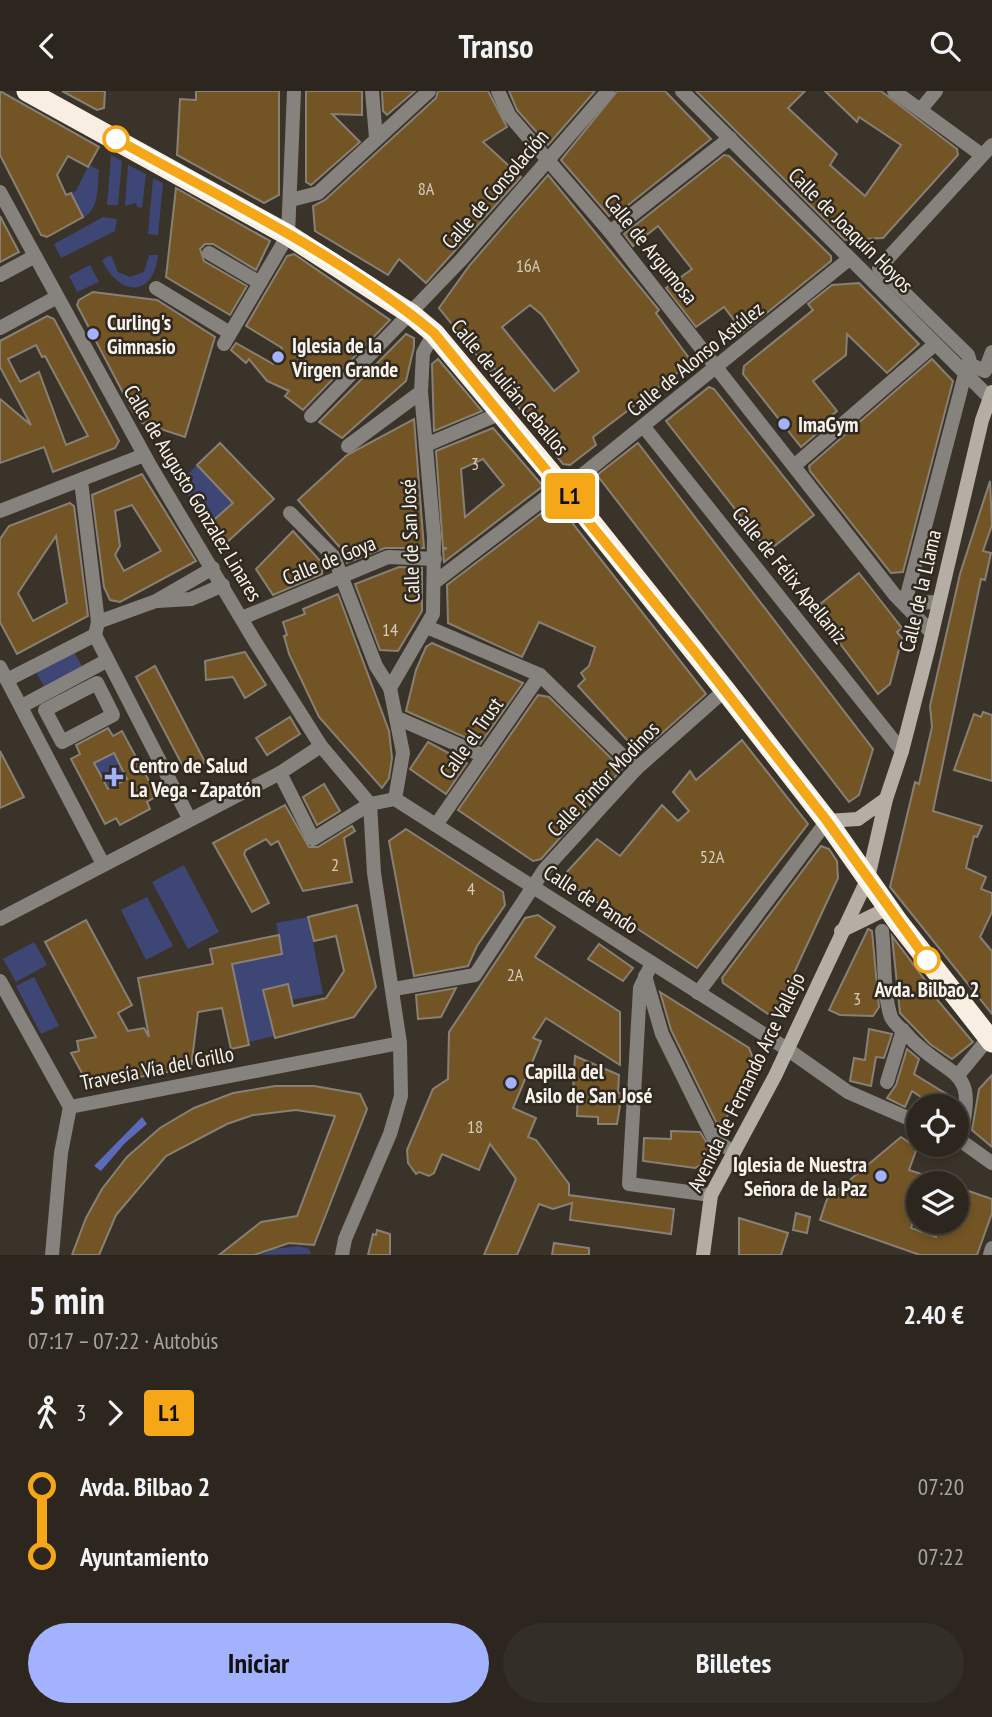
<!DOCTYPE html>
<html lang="es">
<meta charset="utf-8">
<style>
:root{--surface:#2c261f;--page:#342e28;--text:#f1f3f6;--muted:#a6a5a4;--line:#48433d;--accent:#a3b2fd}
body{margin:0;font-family:"PT Sans Narrow",sans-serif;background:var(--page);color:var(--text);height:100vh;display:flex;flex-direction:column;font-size:26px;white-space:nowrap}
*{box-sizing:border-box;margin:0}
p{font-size:23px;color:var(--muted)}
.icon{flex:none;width:38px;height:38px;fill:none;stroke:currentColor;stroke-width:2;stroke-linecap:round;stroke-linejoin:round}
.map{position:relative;height:1164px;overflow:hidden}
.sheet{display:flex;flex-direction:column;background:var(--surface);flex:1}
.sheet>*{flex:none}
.badge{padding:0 14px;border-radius:5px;font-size:24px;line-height:46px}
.controls{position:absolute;left:906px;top:1003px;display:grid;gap:14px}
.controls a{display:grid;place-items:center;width:63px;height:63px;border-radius:50%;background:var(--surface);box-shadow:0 4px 10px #0003,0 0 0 2px var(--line);font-size:35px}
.map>.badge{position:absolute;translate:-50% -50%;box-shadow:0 0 0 4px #fff}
.legs{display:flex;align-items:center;gap:10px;height:77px;padding:0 28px;font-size:23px}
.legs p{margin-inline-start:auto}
.summary{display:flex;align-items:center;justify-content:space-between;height:119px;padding:0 28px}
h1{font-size:38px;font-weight:800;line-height:52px}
.action{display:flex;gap:14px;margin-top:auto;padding:14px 28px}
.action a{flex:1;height:80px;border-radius:42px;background:var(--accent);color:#111;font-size:28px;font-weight:800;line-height:80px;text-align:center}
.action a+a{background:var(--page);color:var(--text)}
ul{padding:0 28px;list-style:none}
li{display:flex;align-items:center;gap:24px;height:70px;font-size:26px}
li i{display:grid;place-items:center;width:10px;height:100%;margin:0 9px;background:currentColor}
li i::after{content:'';width:18px;height:18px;margin:-9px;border:5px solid;border-radius:50%;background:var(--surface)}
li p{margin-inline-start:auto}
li:first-child i{background:linear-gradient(#0000 50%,currentColor 0)}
li:last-child i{background:linear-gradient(currentColor 50%,#0000 0)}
header{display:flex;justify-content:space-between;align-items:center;height:91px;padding:0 28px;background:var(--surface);font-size:32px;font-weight:800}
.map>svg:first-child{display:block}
.green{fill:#3e4675}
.water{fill:#5d69ba}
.building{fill:#735425;stroke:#888075;stroke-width:2;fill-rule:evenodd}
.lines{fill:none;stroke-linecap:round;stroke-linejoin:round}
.street{stroke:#86827d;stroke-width:14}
.secondary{stroke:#b4aea5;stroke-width:14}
.highway{stroke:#f8eee1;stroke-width:21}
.line-1-casing{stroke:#fff;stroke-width:16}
.line-1{stroke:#f5a718;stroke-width:10}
.stop-1-dot{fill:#fff;stroke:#f5a718;stroke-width:3.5}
.poi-dot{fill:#a3b2fd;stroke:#30291f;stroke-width:2.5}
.labels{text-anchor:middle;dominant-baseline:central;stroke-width:5;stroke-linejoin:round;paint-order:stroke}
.number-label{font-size:18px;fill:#d7cbbb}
.street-label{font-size:21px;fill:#f8f3ed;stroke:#30291f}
.poi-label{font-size:21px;font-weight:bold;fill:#f8f3ed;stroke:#30291f;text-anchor:start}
.stop-label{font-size:21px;font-weight:bold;fill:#f8f3ed;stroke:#30291f}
</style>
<header><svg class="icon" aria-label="back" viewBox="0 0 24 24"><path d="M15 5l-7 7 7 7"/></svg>Transo<svg class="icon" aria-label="search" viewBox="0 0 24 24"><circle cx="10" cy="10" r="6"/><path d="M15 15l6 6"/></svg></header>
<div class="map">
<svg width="992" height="1164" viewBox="0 0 992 1164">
<rect width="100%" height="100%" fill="#3a3329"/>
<g class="green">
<path d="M111,64L122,70L118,114H107Z"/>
<path d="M89,74L99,79C97,97 100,117 83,127L71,102L76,100Z"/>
<path d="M128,74L146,83L142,117L137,116L136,112L125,115Z"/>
<path d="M153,87L163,92L158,144L148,143Z"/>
<path d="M103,126L117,128L115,140L61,167L54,153Z"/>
<path d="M111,164L118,181L130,186L144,181L149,164H158C153,209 118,204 102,169Z"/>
<path d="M90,174L99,191L77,201L69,185Z"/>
<path d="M197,374L251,430L224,454L218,453L180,391Z"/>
<path d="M74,561L82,575L44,595L36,581Z"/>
<path d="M114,662L127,688L114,711L94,672Z"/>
<path d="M184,774L219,841L188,858L152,791Z"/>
<path d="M147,806L173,855L146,869L121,819Z"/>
<path d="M308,826L323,903L291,909L264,899L274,945L249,951L232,873L282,863L276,832Z"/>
<path d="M34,851L47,874L16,891L3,868Z"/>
<path d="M34,886L59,935L41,943L16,895Z"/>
<path d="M299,1155L309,1158L311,1163L260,1164L273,1158Z"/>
</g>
<path class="water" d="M142,1026L147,1033L125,1052L101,1080L94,1075Z"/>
<g class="building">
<path d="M0,0L99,56L88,76L68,65L57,84L66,104L71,102L83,126L47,146L41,144L0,64Z"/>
<path d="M62,0H105L104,17L97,19Z"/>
<path d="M196,0H279V104L264,112L177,64L180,8L196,9Z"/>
<path d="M306,0H362V24L332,23L360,51L311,94L306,91Z"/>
<path d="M382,0H415L387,24L383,20Z"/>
<path d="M438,0H488L507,36L483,51L521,86L426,192L399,168L388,184L315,140L313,115L325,109L436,7Z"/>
<path d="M509,0H595L548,54L517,19Z"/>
<path d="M617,0H665L711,48L627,115L609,125L561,69Z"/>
<path d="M696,0H805L788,17L837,63L830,74L865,105L901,54L859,26L857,31L825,0H881L957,58L958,64L883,147L845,149Z"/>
<path d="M724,64L729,65L831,165V170L743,241L724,216L696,236L666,197L692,178L658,135L633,155L624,143Z"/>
<path d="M548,84L659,219L656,222L689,267V273L593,346L596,354L570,374L563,373L506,300L510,297L494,277L490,281L439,217L469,175ZM530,214L542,224L579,280L554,300L502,236Z"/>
<path d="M176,97L270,150L256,179L213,153H205L200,158L204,170L247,195L230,224L166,186Z"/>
<path d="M0,125L19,161L0,171Z"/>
<path d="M294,163L390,229L303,319L285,305L289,300L267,290L249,268L246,272L231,259L236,252L273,273L282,257L246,235L287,165Z"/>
<path d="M859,192L919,253L887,282L847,243L846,264L813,290L837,320L825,330L828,333L801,356L743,283L744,275L813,219L808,213L832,194Z"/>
<path d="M93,201L157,209L215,246L185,346L142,332L132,319L77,214L79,209Z"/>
<path d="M47,225L54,228L119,350L115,357L53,381L44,356L0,372V308L31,334L0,276V250ZM36,254L42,266L45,265L88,345L66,354L39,281L20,291L8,268Z"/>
<path d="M406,243L414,247V256L406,290L342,347L319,331Z"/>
<path d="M438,268L482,320L434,340L432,273Z"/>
<path d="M932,268L953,290L903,481L891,482L810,380L809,375Z"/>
<path d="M709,296L714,298L814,424L768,460L666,330Z"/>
<path d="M414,328L424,457H385L347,472L344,461L298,409L347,364Z"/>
<path d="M493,337L543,395L444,471L443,459L447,457H443L436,360ZM483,368L504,394L465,426L461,378Z"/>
<path d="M220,352L274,408L224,454L218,453L207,435L233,412L197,374Z"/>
<path d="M638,352L873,658L859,704L849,711L597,384Z"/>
<path d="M142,383L196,470L120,511L110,509L104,496L92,404ZM132,414L161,460L124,480L115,464L120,455L115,420Z"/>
<path d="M990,390L992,434L983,460L991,462L985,489L981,488L933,720L982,735L977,746L974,745L966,777L986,786L981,798L992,802V821L980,846L992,860V923L890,796L915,691L919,693L932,636L930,615L960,483Z"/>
<path d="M556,411L706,603L641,661L637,660L578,595L585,588L581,582L589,575L595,556L539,531L522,566L448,532L447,494Z"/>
<path d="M70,412L74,415L88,525L17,563L0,531V448L9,435ZM56,445L67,512L33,530L18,502Z"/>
<path d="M293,440L323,473L322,483L273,504L256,478Z"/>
<path d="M399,476L422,477V520L398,560L380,559L355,493Z"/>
<path d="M859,482L902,537L897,541L902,547L890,593L878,603L814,518Z"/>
<path d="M338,503L389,640L392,667L389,687L382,697L319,626L289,563L284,545L287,544L283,531L305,523L303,518Z"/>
<path d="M432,552L523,592L480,653L406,620L416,579L426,556Z"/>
<path d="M245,561L266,594L245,607L233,586L206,589L205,570Z"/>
<path d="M155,575L205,671L186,681L136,586Z"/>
<path d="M538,604L549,606L622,678L541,768L533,770L458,719Z"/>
<path d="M983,621L992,624V690L954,679L974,623L981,626Z"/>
<path d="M290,626L300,643L267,664L256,647Z"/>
<path d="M108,637L113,645L122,640L157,705L147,711L150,718L120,734L116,727L105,733L71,668L80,663L76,654ZM114,662L127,688L108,698L94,672Z"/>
<path d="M742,649L808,733L697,877L565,790L566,782L597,748L620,765L662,714L678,730L689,720L673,701L690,680L696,689Z"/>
<path d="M428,651L467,672L446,703L410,678Z"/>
<path d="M0,660L24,706L0,717Z"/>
<path d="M324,693L340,720L317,734L303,706Z"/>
<path d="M285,714L309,756H318L352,735L355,740L344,747L352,791L303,800L278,750L271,754L266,748L246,759L244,763L269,812L252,821L213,752Z"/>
<path d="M406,738L503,801L505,814L477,855L468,875L414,885L389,750Z"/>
<path d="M821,755L829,758L837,770L838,787L775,923H768L723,892L722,887Z"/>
<path d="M357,814L376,896L354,926L275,947L263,899L288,893L293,915L326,907L344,880L336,845L314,850L308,826Z"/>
<path d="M538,824L555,836L535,866L620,921V974L546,927L533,947L541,950L513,1017L536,1027L528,1046L536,1049L569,1093V1104L674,1118L671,1143L570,1129L572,1112L553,1118L539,1113L517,1164H484L516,1088L490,1053L479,1079L442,1063L434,1082L429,1085L419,1081L416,1083L408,1072L407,1059L433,998L448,988L449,941L525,827Z"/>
<path d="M86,829L132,914L118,922L128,940L144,937L149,946L138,887L213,873L210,858L279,844L282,863L232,873L249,954L231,958L222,917L198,921L191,977L89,995L71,962L79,960L77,950L96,946L45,851Z"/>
<path d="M868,838L872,840L879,916L873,925L840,924L829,919Z"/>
<path d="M892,845L931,897L929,899L973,951L952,968L930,953L900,922Z"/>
<path d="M599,853L633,877L623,890L588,868Z"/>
<path d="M456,897L441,926L418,928L416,904Z"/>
<path d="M660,901L749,957L753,967L722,1037L718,1035L671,939Z"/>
<path d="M869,938L892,943L884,967L876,966L871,995L850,990L854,967L865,969Z"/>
<path d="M907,958L919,968L914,983L953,1007L947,1015H934L912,1000L905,1016L887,1007L896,994Z"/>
<path d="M575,965L619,984L618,1002H622L617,1033H598V1026L577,1025L578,1000L573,999Z"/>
<path d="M992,984V1056L972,1039L979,998Z"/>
<path d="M314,995L360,1003L367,1018L314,1154L289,1152L254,1164H219L261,1131L297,1125L335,1025L296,1019L253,1024L227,1033L166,1065L116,1124L99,1164H72L86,1127L102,1098L127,1066L160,1037L194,1017L233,1002L275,995Z"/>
<path d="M671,1040L700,1041L712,1060L705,1072L695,1077L643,1070L644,1047L671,1048Z"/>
<path d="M901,1046L917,1057L909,1079L942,1090L919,1092V1115L911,1137L936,1146L942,1130H957V1096L992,1108V1122L977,1164H920L820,1129L827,1108Z"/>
<path d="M796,1122L810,1126L807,1142L793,1139Z"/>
<path d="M739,1127L788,1142L781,1164H739Z"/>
<path d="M377,1139L390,1143V1164H368L373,1143L376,1144Z"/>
<path d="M554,1152L589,1157V1164H552Z"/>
</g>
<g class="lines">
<g class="street">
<path d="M372,0L376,47"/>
<path d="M498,0L509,24L610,141L894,503L932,542"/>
<path d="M682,0L990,307"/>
<path d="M894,0L979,62"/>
<path d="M921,18L936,0"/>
<path d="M992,54L879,177L968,264L971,274L985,280L992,261"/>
<path d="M0,101L151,376L254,549L321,655L370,713"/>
<path d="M291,109L318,102L429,0"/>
<path d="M610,141L730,47"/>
<path d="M209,162L260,192"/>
<path d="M0,184L35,165"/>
<path d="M156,197L230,242"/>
<path d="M0,237L57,206"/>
<path d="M224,253L288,144L294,0"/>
<path d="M311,325L461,169L608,0"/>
<path d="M644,336L902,660"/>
<path d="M426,354L501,322"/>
<path d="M348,355L421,301"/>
<path d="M794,375L934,254"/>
<path d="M81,390L98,531L95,544L189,727"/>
<path d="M565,398L849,168"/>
<path d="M0,420L144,364"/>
<path d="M290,422L334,466L376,575L390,597"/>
<path d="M435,491L562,394"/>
<path d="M157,510L191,508L223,494"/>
<path d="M905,512L965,283"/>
<path d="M905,512L938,511"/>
<path d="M242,527L388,466L435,468"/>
<path d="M98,531L156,510L213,477"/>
<path d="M427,536L540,584L636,678"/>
<path d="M0,576L103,773"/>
<path d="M7,589L95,544"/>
<path d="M97,592L113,624L62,651L45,619Z"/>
<path d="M22,615L106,570"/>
<path d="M397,627L484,665"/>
<path d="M280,682L313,748L370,713L395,708L787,958L848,1001L919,1032"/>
<path d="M395,708L403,662L390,597L433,523L434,446L421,301L423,262L434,242"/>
<path d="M436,734L540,584"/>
<path d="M0,828L280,682L321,655"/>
<path d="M882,840C885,864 883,904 891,926C894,933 904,940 909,946C951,990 979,973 960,1048"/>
<path d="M652,872L640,897L629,1093L711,1104"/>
<path d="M645,885L662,943L702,1024L715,1050L733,1060"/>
<path d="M0,890L70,1016"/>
<path d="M394,898L475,884L544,779L636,678L725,599"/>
<path d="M698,902L827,730"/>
<path d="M959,983L992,943"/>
<path d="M887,991L903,939"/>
<path d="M70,1016L400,952"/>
<path d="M957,1047L992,1072"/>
<path d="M52,1164L61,1062L70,1016"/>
<path d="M342,1164L345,1148L390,1043L401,1005L400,952L374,782L370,713"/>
<path d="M990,1164L992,1157"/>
</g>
<g class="secondary">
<path d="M827,730L858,728L886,708"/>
<path d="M841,840L888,817"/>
<path d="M703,1164L711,1104L775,985L868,787L886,708L902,660L928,559L982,329L992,301"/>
</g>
<path class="highway" d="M27,0L288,144L411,223L434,242L575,411L725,599L827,730L898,831L992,951"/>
</g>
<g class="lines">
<defs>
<path id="line-1" d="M116,48C223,108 339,163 434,242L694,560L827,730L927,869"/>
</defs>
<use href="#line-1" class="line-1-casing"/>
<use href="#line-1" class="line-1"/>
</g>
<g class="stop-1-dot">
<circle cx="116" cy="48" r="12"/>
<circle cx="927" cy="869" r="12"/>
</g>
<g class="poi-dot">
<circle cx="93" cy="243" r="7"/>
<circle cx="278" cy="266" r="7"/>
<circle cx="784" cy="333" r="7"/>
<path d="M110.5 675.5h7v7h7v7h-7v7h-7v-7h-7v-7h7z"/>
<circle cx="511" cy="992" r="7"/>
<circle cx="881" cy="1085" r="7"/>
</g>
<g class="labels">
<g class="number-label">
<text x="426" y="97">8A</text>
<text x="528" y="174">16A</text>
<text x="475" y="372">3</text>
<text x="390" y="538">14</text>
<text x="712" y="765">52A</text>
<text x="335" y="773">2</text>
<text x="471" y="797">4</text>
<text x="515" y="883">2A</text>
<text x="857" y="907">3</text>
<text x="475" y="1035">18</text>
</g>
<g class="street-label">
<text transform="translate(495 98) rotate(-49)">Calle de Consolación</text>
<text transform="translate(851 139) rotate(45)">Calle de Joaquín Hoyos</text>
<text transform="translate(651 158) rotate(51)">Calle de Argumosa</text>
<text transform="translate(695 268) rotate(-39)">Calle de Alonso Astúlez</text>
<text transform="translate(510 296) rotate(50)">Calle de Julián Ceballos</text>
<text transform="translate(193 402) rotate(59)">Calle de Augusto Gonzalez Linares</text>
<text transform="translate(410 450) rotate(-92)">Calle de San José</text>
<text transform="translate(329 469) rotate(-22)">Calle de Goya</text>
<text transform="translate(790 484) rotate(51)">Calle de Félix Apellaniz</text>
<text transform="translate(920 500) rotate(-77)">Calle de la Llama</text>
<text transform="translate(471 647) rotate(-55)">Calle el Trust</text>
<text transform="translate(603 688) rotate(-46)">Calle Pintor Modinos</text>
<text transform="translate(591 808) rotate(33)">Calle de Pando</text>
<text transform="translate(157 977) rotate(-11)">Travesía Vía del Grillo</text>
<text transform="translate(746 991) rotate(-64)">Avenida de Fernando Arce Vallejo</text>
</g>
<g class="poi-label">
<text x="107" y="231">Curling's<tspan x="107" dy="24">Gimnasio</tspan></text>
<text x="292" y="254">Iglesia de la<tspan x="292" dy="24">Virgen Grande</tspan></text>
<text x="798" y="333">ImaGym</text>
<text x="130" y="674">Centro de Salud<tspan x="130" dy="24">La Vega - Zapatón</tspan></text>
<text x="525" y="980">Capilla del<tspan x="525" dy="24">Asilo de San José</tspan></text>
<text x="867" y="1073" text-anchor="end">Iglesia de Nuestra<tspan x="867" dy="24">Señora de la Paz</tspan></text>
</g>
<g class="stop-label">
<text x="927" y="898">Avda. Bilbao 2</text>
</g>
</g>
</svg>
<div class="controls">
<a><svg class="icon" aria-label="locate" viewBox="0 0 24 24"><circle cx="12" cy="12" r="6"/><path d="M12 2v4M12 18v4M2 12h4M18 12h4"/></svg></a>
<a><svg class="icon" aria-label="layers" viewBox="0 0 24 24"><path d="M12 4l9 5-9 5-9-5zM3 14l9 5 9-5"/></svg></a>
</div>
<b class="badge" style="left:570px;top:405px;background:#f5a718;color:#111">L1</b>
</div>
<section class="sheet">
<div class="summary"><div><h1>5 min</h1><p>07:17 – 07:22 · Autobús</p></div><b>2.40 €</b></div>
<div class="legs"><svg class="icon" aria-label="walk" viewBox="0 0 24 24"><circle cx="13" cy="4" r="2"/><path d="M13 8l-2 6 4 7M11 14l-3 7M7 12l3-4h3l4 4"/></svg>3<svg class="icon" aria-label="forward" viewBox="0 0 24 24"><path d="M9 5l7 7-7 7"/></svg><b class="badge" style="background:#f5a718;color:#111">L1</b></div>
<ul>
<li><i style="color:#f5a718"></i><b>Avda. Bilbao 2</b><p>07:20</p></li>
<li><i style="color:#f5a718"></i><b>Ayuntamiento</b><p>07:22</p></li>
</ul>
<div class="action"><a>Iniciar</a><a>Billetes</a></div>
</section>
